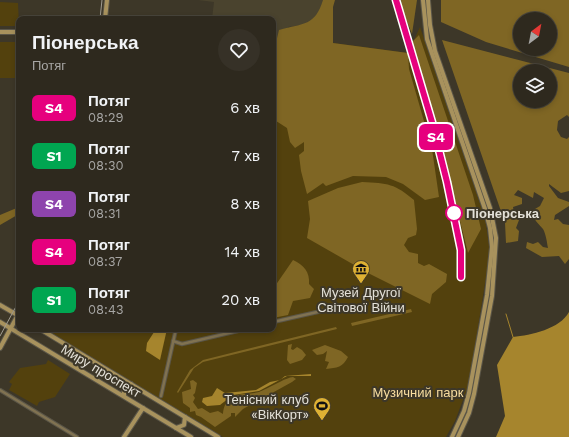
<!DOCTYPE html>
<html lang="uk">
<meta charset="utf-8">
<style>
:root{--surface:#2e291e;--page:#363127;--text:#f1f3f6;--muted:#a7a6a4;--line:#49453c}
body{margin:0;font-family:"Work Sans",sans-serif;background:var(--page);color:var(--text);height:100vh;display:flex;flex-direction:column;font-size:15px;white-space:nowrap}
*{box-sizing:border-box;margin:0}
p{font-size:13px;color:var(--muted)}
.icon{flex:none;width:22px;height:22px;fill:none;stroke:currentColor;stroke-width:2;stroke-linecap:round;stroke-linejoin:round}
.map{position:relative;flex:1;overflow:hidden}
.panel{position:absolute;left:16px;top:16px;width:260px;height:316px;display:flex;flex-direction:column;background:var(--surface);border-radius:8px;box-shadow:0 2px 6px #0003,0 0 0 1px var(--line)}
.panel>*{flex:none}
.badge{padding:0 8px;border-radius:6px;font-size:14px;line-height:26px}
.needle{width:26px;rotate:32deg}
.buttons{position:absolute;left:513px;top:12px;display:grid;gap:8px}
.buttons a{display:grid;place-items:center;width:44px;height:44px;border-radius:50%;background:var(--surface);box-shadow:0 2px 6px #0003,0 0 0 1px var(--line);font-size:20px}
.map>.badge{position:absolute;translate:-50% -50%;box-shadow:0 0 0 2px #fff}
.round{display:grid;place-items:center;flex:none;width:42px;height:42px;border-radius:21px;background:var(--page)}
.summary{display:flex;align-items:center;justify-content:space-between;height:68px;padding:0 16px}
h1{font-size:19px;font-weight:600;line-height:30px}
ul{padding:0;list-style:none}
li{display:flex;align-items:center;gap:12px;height:48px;padding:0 16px}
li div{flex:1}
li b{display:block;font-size:15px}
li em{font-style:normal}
li .badge{min-width:44px;font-weight:700;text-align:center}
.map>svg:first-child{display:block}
.built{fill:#4a432e}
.green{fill:#53410d}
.forest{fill:#7f6624;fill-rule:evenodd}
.water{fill:#a6852d}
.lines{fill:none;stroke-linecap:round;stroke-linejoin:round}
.stream{stroke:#a6852d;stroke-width:1}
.street-casing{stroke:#5b5648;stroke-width:4.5}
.secondary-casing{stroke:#5b5648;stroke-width:6}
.street{stroke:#807251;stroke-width:2.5}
.secondary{stroke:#a8925d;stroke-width:4}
.tram{stroke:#a19d92;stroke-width:1}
.rail{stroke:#a19d92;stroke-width:1;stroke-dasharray:5 5;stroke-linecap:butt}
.line-casing{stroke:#fff;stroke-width:9}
.line{stroke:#e6007e;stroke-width:6}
.stop-dot{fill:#fff;stroke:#e6007e;stroke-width:2}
.labels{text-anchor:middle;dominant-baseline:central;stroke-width:4;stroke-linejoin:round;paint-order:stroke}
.stop-label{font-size:13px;font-weight:bold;fill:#e4e1d8;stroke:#3d3728;text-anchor:start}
.poi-label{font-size:13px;fill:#e4e1d8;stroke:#3d3728}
.street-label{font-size:13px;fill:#e4e1d8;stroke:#3d3728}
.park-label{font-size:13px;fill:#f8dd9f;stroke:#3d3728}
</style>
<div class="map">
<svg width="569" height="437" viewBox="0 0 569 437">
<rect width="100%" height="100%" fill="#3d3728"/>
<path class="built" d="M198,0H325L316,23L288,27L280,98H273V19H212L214,2Z"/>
<g class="green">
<path d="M0,2L18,3L19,26H0Z"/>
<path d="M420,27L485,218L490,252L469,384L455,421L446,437H223L45,329H273V99L333,43L408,53Z"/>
<path d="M0,42H16V53H19V78H0Z"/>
<path d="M48,360L70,374L55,397L39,402L37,406L9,390L12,384L9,382L20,368L46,364Z"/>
</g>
<g class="forest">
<path d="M323,0H335L333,7V43L408,53L409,69L432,149L439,197L425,200L403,184L386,177L353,176L326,186L323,183L307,194L301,171L299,155L304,151V142L295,148L290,142L287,128L273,119V55L279,30C304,23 315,26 323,0Z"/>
<path d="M401,0H417L412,34L402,9Z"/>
<path d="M441,0H569V67L486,42L441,22ZM520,19H550V49H520Z"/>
<path d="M419,35L473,195L481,229L468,253L438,132L424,93L410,44Z"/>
<path d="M442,40L569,73V117L567,115L558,121L557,130L561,137L567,139L569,137V191L561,193L549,184V186L558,198L569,202V206L555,215L554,220L558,219L563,224L569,225V259L565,264L559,256L542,257L526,248L527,242L533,244L538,242L543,247L548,248C547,243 546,234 543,229C539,224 534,220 532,214L535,209L540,206L544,198L534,192L533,198L518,190L514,195L522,198V204L513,207L514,213L519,220L516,228L519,231L518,241L506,243L505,223ZM520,71H550V101H520Z"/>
<path d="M362,182C388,183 395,184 414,200L417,229L416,235L408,238L404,245L409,252L418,254V263L424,266L429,264L447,274L446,282L432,294L430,304L370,274L307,238L310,219L308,201L338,188Z"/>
<path d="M19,207V214L0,225V215Z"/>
<path d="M293,260C304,265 310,272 309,284L314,289L310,298L293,301L288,315L273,318V289Z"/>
<path d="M411,309L412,312L352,326L351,323Z"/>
<path d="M336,327L337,329L203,362L194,368L178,393L177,392L190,370L203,360Z"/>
<path d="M292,344L291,349L293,350L297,347L302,350L306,355L302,360L290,364L287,360L288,345Z"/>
<path d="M325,345L341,351L348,357C343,367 337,368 326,369L329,362L325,361L327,351L323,354L317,355L312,350Z"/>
<path d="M293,377L296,379L292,382L243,409L235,417V413H231V416L215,427L201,417L196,415L195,411L190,412V408L183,403L182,392L191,389L190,381L193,380L197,383L195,393L193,395L195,398L193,402L198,409L202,408L210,413L218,411L223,414C223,409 225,403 229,400C237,392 249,395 259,392C267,389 287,377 293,377Z"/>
</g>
<g class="water">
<path d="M569,312V437H496L505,416L497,365L513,337C531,335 560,329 569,312Z"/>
<path d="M156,329H167L160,360L146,351L147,343Z"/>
<path d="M311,374V376H287L259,391L233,395L220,405L207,406L202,402L203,398L212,396L217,388L225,393L256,390L270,382L280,380L285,376Z"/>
</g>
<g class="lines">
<path class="stream" d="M506,314L513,337"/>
<defs>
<g id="street">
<path d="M273,322L344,306"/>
<path d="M173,341L182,344L246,329"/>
<path d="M0,390L77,437"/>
<path d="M161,396L176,329"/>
</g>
<g id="secondary">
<path d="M423,0L427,39L485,209L490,228L492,247L487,295L469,393L464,411L452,437"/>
<path d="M428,0L430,25L435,51L490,208L496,238L492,296L474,394L469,413L458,437"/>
<path d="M105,19L107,0"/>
<path d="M0,32H19"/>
<path d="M0,305L19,316"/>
<path d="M0,322L191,437"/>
<path d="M40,329L218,437"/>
<path d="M0,348L19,313"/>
<path d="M124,396V388L131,384"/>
<path d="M176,428L184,425L185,417"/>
<path d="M124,437L143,408"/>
</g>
</defs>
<use href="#street" class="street-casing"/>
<use href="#secondary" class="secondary-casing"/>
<use href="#street" class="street"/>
<use href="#secondary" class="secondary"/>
<g class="tram">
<path d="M100,19L102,0"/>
<path d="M0,336L19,301"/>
</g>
<path class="rail" d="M396,0L432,122L447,182L461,250V277"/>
</g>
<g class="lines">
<defs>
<path id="line" d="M396,0L432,122L447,182L461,250V277"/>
</defs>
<use href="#line" class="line-casing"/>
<use href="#line" class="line"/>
</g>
<defs>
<symbol id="museum-pin" viewBox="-11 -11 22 30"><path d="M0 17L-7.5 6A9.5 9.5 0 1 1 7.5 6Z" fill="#deb133" stroke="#3d3728"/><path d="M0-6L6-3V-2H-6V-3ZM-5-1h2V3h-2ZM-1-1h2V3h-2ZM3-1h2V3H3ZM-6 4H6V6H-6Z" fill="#111"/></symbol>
<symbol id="stadium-pin" viewBox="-11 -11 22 30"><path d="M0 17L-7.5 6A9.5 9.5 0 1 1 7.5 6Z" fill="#deb133" stroke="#3d3728"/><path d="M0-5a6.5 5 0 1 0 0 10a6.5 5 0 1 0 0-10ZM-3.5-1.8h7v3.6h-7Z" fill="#111"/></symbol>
</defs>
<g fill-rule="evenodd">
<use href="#museum-pin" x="351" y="259" width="20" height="27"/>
<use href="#stadium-pin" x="312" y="396" width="20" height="27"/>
</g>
<circle class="stop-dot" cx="454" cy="213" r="8"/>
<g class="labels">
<g class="stop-label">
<text x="466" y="213">Піонерська</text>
</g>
<g class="poi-label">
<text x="361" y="292">Музей Другої<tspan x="361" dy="15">Світової Війни</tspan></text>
<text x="309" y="399" text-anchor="end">Тенісний клуб<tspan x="309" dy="15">«ВікКорт»</tspan></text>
</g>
<g class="street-label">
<text transform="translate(101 371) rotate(31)">Миру проспект</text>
</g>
<g class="park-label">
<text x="418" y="392">Музичний парк</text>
</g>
</g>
</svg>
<div class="buttons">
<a><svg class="needle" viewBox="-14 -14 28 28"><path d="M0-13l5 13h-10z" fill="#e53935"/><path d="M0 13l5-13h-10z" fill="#a7a6a4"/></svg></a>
<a><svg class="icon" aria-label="layers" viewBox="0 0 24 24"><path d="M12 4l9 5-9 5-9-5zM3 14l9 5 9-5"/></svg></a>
</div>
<b class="badge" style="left:436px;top:137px;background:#e6007e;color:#fff">S4</b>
<section class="panel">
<div class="summary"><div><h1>Піонерська</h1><p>Потяг</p></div><a class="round"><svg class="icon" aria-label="heart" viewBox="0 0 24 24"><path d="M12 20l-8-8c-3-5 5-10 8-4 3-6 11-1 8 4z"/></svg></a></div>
<ul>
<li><span class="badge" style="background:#e6007e;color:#fff">S4</span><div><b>Потяг</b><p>08:29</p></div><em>6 хв</em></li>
<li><span class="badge" style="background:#00a651;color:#fff">S1</span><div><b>Потяг</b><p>08:30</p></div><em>7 хв</em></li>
<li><span class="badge" style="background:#8e44ad;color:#fff">S4</span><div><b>Потяг</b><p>08:31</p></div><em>8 хв</em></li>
<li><span class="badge" style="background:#e6007e;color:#fff">S4</span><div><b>Потяг</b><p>08:37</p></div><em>14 хв</em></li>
<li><span class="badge" style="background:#00a651;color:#fff">S1</span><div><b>Потяг</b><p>08:43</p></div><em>20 хв</em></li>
</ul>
</section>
</div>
